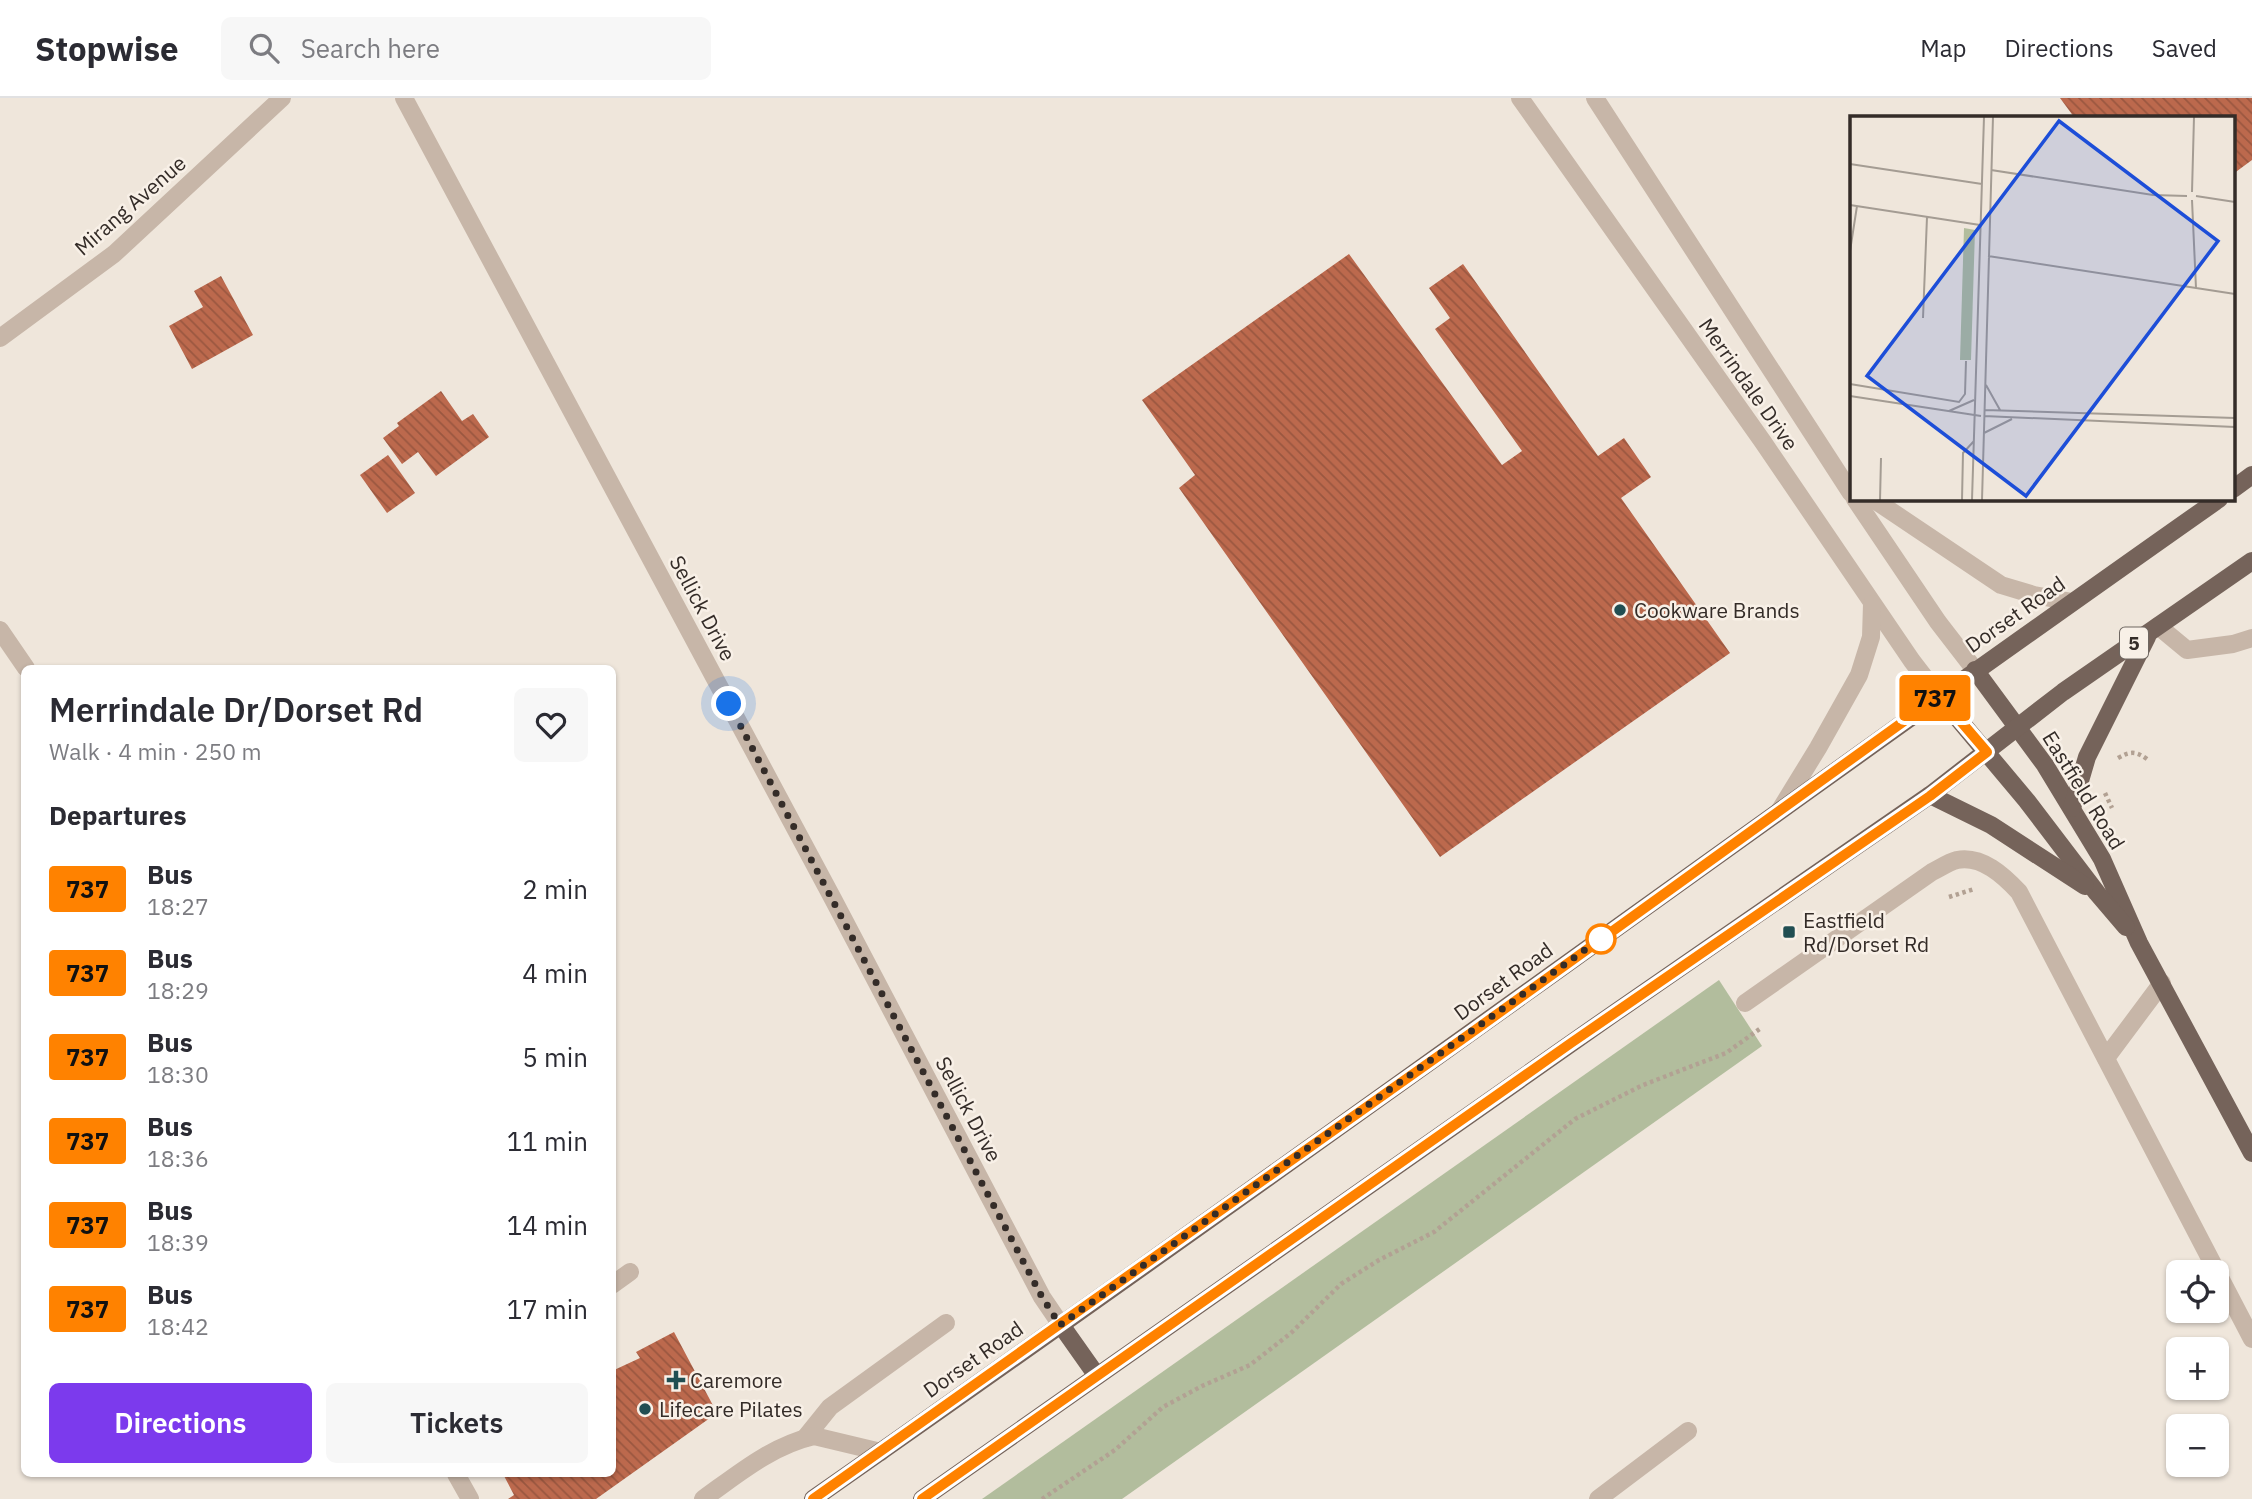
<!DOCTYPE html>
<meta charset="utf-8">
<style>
:root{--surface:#fff;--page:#f7f7f7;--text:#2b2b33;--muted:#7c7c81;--line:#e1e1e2;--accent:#7c3aed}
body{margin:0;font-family:"IBM Plex Sans",sans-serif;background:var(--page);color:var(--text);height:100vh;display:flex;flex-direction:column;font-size:26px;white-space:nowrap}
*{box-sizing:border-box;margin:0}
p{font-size:23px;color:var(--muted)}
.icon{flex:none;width:38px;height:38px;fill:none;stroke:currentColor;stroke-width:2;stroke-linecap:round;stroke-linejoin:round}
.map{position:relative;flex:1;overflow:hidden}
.details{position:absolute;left:21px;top:567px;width:595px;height:812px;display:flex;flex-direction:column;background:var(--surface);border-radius:10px;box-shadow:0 2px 5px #0004}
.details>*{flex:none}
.badge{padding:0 14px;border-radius:5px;font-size:24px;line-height:46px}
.tools{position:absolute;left:2166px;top:1162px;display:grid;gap:14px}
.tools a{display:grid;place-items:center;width:63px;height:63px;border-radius:10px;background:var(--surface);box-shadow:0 2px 5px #0004;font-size:35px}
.you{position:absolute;width:35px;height:35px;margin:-18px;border:5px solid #fff;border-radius:50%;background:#1a73e8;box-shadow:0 0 0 10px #1a73e833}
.map>.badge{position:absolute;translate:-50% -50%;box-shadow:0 0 0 4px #fff}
h2{padding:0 28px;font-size:26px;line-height:63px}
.round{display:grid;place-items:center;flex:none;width:74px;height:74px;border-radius:10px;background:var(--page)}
.headline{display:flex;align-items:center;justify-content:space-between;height:119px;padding:0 28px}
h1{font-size:33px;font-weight:600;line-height:52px}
.cta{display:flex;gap:14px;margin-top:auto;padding:14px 28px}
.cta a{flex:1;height:80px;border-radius:10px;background:var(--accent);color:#fff;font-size:28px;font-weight:600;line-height:80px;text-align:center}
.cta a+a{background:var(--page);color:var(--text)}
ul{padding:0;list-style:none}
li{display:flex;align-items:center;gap:21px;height:84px;padding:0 28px}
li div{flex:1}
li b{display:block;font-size:26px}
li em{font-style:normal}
li .badge{min-width:77px;font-weight:700;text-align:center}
header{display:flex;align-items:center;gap:42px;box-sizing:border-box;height:98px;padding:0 35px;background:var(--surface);border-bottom:2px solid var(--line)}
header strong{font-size:33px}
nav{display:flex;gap:38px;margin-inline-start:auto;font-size:24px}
.search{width:490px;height:63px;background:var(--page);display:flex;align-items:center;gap:18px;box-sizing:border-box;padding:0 24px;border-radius:10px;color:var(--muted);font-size:26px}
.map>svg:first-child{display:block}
.green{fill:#b2bd9d}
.building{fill:url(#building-back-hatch)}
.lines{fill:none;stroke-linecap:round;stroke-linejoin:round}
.path{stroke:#b2a193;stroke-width:4.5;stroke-dasharray:3.5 3.5;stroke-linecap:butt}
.minor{stroke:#c7b6a8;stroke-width:18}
.major{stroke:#75635a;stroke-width:18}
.line-casing{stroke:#fff;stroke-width:16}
.line{stroke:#ff8200;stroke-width:10}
.walk{stroke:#342c28;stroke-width:7;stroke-dasharray:0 12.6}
.poi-dot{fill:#214e52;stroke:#f8f0e7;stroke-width:2.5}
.stop-dot{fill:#fff;stroke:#ff8200;stroke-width:3.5}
.labels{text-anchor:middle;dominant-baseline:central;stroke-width:5;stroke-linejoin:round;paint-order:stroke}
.shield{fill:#f8f0e7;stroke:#6f6761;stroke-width:2}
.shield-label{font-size:19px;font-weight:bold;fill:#342c28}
.street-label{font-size:21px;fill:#342c28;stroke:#f8f0e7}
.poi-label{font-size:21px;fill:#342c28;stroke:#f8f0e7;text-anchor:start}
.inset-road{fill:none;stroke:#a49c93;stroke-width:2}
.view{fill:#1d4ed8;fill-opacity:0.15;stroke:#1d4ed8;stroke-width:3.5}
.inset-edge{fill:none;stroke:#342c28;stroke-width:3.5}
</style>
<header>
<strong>Stopwise</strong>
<div class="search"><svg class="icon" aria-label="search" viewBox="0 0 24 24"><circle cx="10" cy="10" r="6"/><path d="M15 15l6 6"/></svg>Search here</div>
<nav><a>Map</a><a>Directions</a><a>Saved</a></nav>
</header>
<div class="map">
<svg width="2252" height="1401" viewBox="0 0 2252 1401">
<defs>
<pattern id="building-back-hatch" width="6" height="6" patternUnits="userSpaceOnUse" patternTransform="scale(1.75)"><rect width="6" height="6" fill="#bc694d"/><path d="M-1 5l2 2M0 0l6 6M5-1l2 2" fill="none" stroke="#9a5740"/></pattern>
</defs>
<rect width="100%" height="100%" fill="#efe6db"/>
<path class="green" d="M1719,882L1762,948L1122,1401H982Z"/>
<g class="building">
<path d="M2060,0H2252V62L2233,76V19H2074Z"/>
<path d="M1349,156L1502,367L1522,353L1435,231L1450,220L1429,190L1463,166L1598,358L1624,340L1651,379L1621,400L1730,555L1440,759L1179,390L1195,377L1142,302Z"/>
<path d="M221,178L253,237L192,271L169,228L203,209L194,193Z"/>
<path d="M441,293L462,323L473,316L489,339L436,378L418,354L402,366L383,340L399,328L397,325Z"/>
<path d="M388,357L415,395L387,415L360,377Z"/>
<path d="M674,1234L717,1315L596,1401H508L514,1397L503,1376H612V1273L640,1260L636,1254Z"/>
</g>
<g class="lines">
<g class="path">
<path d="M2118,660C2130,653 2136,653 2147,661"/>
<path d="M2105,695L2112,710"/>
<path d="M1949,799L1974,791"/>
<path d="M1042,1401L1115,1352L1163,1309L1202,1288L1250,1267L1291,1235L1341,1186L1379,1162L1434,1134L1575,1021L1643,987L1726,955L1761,930"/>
</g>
<g class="minor">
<path d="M404,0L833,801L1042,1199L1061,1227"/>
<path d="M1520,0L1763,344L1912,563L1939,598"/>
<path d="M1595,0L1851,395"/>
<path d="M0,240L114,156L282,0"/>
<path d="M1855,401L1938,524L1975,572"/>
<path d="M1873,401L2001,487L2034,497L2072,504"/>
<path d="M2158,528L2187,552L2233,546L2252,540"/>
<path d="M0,532L26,570"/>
<path d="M1780,712L1818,650L1859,577L1871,539L1872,506"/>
<path d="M1745,905L1932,774C1940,770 1949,764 1957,762C1982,757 2004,778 2019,794L2252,1241"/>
<path d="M2106,960L2162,885"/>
<path d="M612,1187L630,1174"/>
<path d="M805,1340L830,1309L946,1225"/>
<path d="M456,1376L470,1401"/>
<path d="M703,1401C738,1376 771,1348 814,1338L881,1354"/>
<path d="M1598,1401L1688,1333"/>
</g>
<g class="major">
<path d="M2233,391L2252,377"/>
<path d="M1975,572L2045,667L2102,761L2139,845L2252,1055"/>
<path d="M1939,598L2027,703L2097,795L2126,829"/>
<path d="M1930,697L1991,727L2085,788"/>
<path d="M2072,710L2087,659L2147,539"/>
<path d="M1061,1227L1097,1278"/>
<path d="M813,1401C1285,1072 1748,732 2219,401"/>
<path d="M922,1401L1616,914L1930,697L2063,594L2252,463"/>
</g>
</g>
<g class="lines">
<defs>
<path id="line" d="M813,1401L1471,935L1939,598L1987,654L1930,698L1571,945L922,1401"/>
</defs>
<use href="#line" class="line-casing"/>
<use href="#line" class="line"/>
<path class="walk" d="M729,606L1042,1199L1060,1227L1603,839L1601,841"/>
</g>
<g class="poi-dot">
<circle cx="1620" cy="512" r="7"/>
<rect x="1782" y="827" width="14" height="14" rx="3.5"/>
<path d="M672.5 1271.5h7v7h7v7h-7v7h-7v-7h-7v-7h7z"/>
<circle cx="645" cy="1311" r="7"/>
</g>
<circle class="stop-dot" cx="1601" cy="841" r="14"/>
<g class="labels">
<rect class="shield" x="2120" y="529.5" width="28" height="31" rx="5"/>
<g class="shield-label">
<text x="2134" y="545">5</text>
</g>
<g class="street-label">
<text transform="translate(130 107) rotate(-41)">Mirang Avenue</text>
<text transform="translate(1749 286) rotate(55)">Merrindale Drive</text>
<text transform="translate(703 510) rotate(62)">Sellick Drive</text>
<text transform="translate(2015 516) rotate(-35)">Dorset Road</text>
<text transform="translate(2084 692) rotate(58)">Eastfield Road</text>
<text transform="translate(1503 883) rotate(-36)">Dorset Road</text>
<text transform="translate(969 1011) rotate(62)">Sellick Drive</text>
<text transform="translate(973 1261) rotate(-35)">Dorset Road</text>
</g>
<g class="poi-label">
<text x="1634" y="512">Cookware Brands</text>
<text x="1803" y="822">Eastfield<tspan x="1803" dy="24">Rd/Dorset Rd</tspan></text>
<text x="690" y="1282">Caremore</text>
<text x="659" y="1311">Lifecare Pilates</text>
</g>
</g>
<g transform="translate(1850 18)">
<rect width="385" height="385" fill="#efe6db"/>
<path d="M114,112L125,114L121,244H110Z" fill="#b2bd9d"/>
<path class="inset-road" d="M0,48L132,68M141,54L303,79L337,80M342,76L344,1M346,80L385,86M342,84L346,172M0,89L130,109M0,135L7,90M138,140L385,178M73,202L77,101M0,268L109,286L115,278L116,245M136,269L150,294M0,280L131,300M135,294L385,302M99,295L124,284M134,300L385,311M134,317L162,303M30,384L31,342M112,384L113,337L124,325M122,384L134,1M132,384L143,1"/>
<path class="view" d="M209,5L368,125L176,380L17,260Z"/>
<rect width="385" height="385" class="inset-edge"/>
</g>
</svg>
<div class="tools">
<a><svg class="icon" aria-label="locate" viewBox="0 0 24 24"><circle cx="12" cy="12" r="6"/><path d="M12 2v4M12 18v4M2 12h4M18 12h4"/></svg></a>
<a>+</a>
<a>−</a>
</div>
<div class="you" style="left:729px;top:606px"></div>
<b class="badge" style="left:1935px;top:600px;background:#ff8200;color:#111">737</b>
<section class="details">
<div class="headline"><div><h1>Merrindale Dr/Dorset Rd</h1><p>Walk · 4 min · 250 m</p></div><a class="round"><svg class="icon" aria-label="heart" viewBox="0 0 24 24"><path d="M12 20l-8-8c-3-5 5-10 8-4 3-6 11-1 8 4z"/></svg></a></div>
<h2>Departures</h2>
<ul>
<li><span class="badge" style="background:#ff8200;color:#111">737</span><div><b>Bus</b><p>18:27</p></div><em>2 min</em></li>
<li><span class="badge" style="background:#ff8200;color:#111">737</span><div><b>Bus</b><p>18:29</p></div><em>4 min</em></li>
<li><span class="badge" style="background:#ff8200;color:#111">737</span><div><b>Bus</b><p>18:30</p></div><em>5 min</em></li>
<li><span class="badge" style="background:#ff8200;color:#111">737</span><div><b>Bus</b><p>18:36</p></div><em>11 min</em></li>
<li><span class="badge" style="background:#ff8200;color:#111">737</span><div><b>Bus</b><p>18:39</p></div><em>14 min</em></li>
<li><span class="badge" style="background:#ff8200;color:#111">737</span><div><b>Bus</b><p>18:42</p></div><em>17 min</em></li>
</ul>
<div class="cta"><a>Directions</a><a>Tickets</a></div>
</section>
</div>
